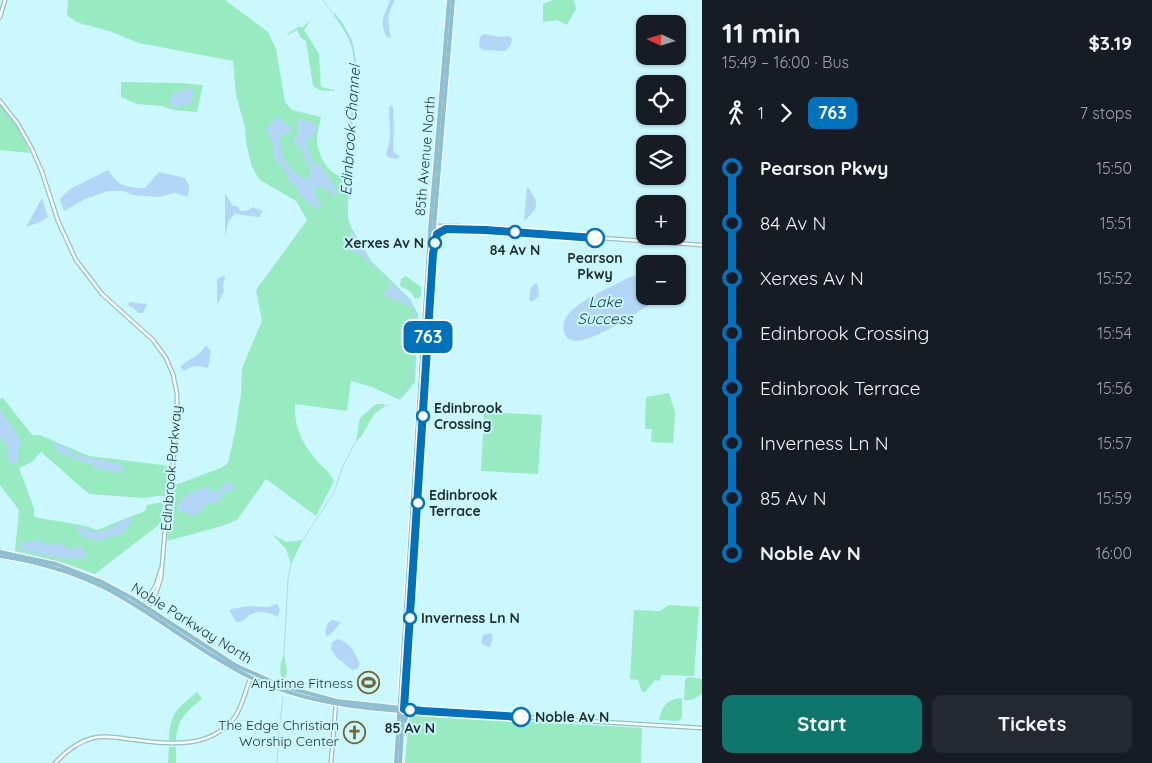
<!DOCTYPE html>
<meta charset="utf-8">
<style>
:root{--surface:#171b24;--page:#242831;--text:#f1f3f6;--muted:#9ea1a6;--accent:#0f766e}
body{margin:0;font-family:Quicksand,sans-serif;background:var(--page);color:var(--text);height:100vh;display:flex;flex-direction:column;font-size:19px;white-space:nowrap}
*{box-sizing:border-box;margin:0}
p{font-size:16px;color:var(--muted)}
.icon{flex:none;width:28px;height:28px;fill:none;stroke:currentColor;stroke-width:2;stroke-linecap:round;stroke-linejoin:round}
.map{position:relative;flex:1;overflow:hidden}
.panel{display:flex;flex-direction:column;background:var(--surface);width:450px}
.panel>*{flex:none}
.badge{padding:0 10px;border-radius:8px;font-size:18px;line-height:32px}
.needle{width:32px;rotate:274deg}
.controls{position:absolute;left:636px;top:15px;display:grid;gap:10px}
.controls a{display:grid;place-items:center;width:50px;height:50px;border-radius:10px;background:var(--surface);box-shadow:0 1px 4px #0004;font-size:25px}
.map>.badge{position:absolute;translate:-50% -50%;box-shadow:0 0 0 2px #fff}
.legs{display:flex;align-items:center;gap:8px;height:55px;padding:0 20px;font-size:16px}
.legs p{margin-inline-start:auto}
.summary{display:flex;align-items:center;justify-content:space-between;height:85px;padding:0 20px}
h1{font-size:28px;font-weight:800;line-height:38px}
.primary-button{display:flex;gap:10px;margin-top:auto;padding:10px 20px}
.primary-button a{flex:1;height:58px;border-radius:10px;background:var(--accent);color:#fff;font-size:20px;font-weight:800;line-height:58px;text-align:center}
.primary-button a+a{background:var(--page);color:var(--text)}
ul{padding:0 20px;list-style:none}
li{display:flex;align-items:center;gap:18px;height:55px;font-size:19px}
li i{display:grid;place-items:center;width:8px;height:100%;margin:0 6px;background:currentColor}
li i::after{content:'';width:12px;height:12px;margin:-6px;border:4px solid;border-radius:50%;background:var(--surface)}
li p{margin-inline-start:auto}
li:first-child i{background:linear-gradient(#0000 50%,currentColor 0)}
li:last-child i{background:linear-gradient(currentColor 50%,#0000 0)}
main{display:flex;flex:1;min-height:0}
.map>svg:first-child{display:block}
.green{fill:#98eac1;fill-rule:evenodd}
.water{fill:#b3d6f7}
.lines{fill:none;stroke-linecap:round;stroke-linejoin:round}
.stream{stroke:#b3d6f7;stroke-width:1}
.minor-casing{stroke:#93bfc4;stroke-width:5}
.major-casing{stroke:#fff;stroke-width:6}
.minor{stroke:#fff;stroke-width:2.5}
.major{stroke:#8ebfd1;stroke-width:4}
.line-1-casing{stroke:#fff;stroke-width:11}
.line-1{stroke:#0072bc;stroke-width:8}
.stop-1-dot{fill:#fff;stroke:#0072bc;stroke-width:2.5}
.labels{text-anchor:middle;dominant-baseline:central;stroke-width:4;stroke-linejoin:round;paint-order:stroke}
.street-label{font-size:14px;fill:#1d2f31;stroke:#caf8fe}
.stop-label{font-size:14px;font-weight:bold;fill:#1d2f31;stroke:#caf8fe;text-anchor:start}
.poi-label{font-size:14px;fill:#1d2f31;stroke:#caf8fe;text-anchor:end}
.water-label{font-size:15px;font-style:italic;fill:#0d385b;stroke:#caf8fe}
</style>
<main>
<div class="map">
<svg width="702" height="763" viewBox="0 0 702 763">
<rect width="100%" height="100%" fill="#caf8fe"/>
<g class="green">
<path d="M68,0H225L268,32L276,49L285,102L292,110L321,117C320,124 317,133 317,140C318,158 329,174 346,179L355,68L352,48L347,36L334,14L335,13L343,24L352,40L357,67L348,179L350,180L348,207V218L352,229L371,261L410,299L418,314L415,382L400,400L372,387L351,381L347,411L295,404C294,429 302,444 319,463C325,469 330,472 334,481L316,516L266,479L237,520L222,526L167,541L170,509L162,508L161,523L95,574L64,563L15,551L19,510L0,485V399L3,398L32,435H40L89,456L170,466L165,493L171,494L175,485L221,468L228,463L235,432L241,394L242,368L262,321L256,290L307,220L296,201L260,180L252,167L246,142L245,127L236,95L233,61L139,43L109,31L76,22L67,15ZM41,452L89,494L144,498L157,496L170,497L169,506L163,505V502L147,505L145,511L97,530L86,526L34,517V508L19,468L32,462Z"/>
<path d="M553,0H574L576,9L567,25L557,20L543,22V4Z"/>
<path d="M311,20L304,30L319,54L321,87L334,90V91L320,90L313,86L306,41L301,38L297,30L288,35L287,34L300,26L302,28Z"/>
<path d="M121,82L180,83L203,85L197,112L173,110L162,106L137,104L121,97Z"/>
<path d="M0,104L17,125L30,153L0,150Z"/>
<path d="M406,276L421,287V296L419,298H415L410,291L400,286L401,279Z"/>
<path d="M669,393L675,413L673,443L651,442L652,429H645L646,397Z"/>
<path d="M376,404H384L385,406L374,414L361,437L356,441L360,418Z"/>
<path d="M484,412L542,415L538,474L481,471Z"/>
<path d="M272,534L286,542L303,540L291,564L286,549Z"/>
<path d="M669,605L699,607L694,676L661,675L660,681L655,680L645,692H642L638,680L630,679L634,610L660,611Z"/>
<path d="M284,653L287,671L284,680C277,673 281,662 284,653Z"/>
<path d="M688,677L702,679V694L692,700H684L685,680Z"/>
<path d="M197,692L202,699C186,712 177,719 176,741L169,740C170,712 177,709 197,692Z"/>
<path d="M682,698V718L679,721L659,720C662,706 667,699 682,698Z"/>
<path d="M413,715L642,728L641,763H405L409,719Z"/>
<path d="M169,747H176V763H168Z"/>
</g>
<g class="water">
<path d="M390,0H395C386,16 388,21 391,38L386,36C379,18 385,16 390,0Z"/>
<path d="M484,34L501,37L508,36L512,39L511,44L506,51L482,50L479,46L480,37Z"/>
<path d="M191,88L193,92L192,101L189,105H181L172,107L170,104L171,94Z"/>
<path d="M391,105L393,107L394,128L393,150L395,153L400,156L397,159L389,158L386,155L390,138L389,108Z"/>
<path d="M275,117L292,128L291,133L284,134L280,138C279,154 288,171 304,179L310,177L311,169L304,158L301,148L292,141L299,132L296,121L298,119L316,124V131L306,142L312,162L321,167L338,192L336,195L333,196C329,192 323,185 316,187C312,195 318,200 322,206L319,209L313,208L299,194L296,186L288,180L284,169L273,157V144L266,130Z"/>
<path d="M108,170C120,187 124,187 145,188L159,172L185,178L189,185L188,197L175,193L158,197L133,195L123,191H108L85,199L64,211L60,199L70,189Z"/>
<path d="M527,187C531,190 531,192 534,197C540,207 532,214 524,221Z"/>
<path d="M225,193L233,206H237L241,211H246L253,207L263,211L259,217L235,214L229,220L225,237Z"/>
<path d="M42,198L48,217L40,222L26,227Z"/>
<path d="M346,221C352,233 371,258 373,268L361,255L352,251L353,239Z"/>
<path d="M639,274L645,275V296H657L653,303C633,314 599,339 577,341C572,341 567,339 565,334C555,312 593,296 608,288C620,283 625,278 639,274Z"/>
<path d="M224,276L225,278L223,285L224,291L217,305V281L218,278Z"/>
<path d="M387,280L411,301L414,310L405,304L380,294L389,289Z"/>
<path d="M536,283L538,286L539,296L532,302L529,300L531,287Z"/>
<path d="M130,302L142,304L145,303L147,305L143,313H139L133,308V307H130L128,304Z"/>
<path d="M206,345L211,351L208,368C198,365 193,365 184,371L180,367C189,358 198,358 206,345Z"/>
<path d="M0,409L21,441L18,451V462L14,465L9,463L7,445L0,438Z"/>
<path d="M51,441L67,448L73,454L111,462L125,467L119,473L99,469L88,463L57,452Z"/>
<path d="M228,482L233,484L234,489L224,493L218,502L205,505L199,514L192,515L177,510C179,498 193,489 205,488C209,488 214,491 218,492L223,485Z"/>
<path d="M126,518L130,519L131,523C128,526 126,530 123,533C116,538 107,535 100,541L85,538L75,527L77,526C84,527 91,532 97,532C104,533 120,523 126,518Z"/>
<path d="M35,540L48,545L62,544L71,549L80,547L86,552V557C77,563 31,553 20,549L21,542L28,543Z"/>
<path d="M277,604L280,609L278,617C269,612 257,609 247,617C243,621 242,622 236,622L230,611L231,609L248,606L268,607Z"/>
<path d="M332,620L341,622L333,632L326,637C325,630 326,623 332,620Z"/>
<path d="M491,633C494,637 492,643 490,647L485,646L481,643L483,635Z"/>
<path d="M338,639C351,643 354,652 360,664L357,669L352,670L335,656L331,649L332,642Z"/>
</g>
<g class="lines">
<g class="stream">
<path d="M323,0L346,32L353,47L356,69L345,203L346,220"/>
<path d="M373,266L388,281"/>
<path d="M399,395C404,389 410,382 412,374C415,362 417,322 414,310"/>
<path d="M385,406L389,405"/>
<path d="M303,540L334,492L343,466L356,441"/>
<path d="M284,653L288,579L291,564"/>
<path d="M284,682V680"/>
<path d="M277,763L279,731L283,697"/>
</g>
<defs>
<g id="minor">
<path d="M0,17L5,0"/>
<path d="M0,101L18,124L32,149L42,172L58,221L76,260L102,294L153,340L166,358L173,374L177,394V417L173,464L167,507L161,578L156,593L145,612"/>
<path d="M434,226H458L485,230L702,245"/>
<path d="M434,228L481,230"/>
<path d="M143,607L156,585L161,569"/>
<path d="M404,709L423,711L702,728"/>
<path d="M404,712H422"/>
<path d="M55,763C66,751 77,742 93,738C104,735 116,737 127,739C165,743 208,752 235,717C243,705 245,691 251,677"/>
<path d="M331,763L336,703"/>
</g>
<g id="major">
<path d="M436,237L440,231L446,229"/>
<path d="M0,552L56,564L100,581L132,598L235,665L282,686L337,701L402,708"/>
<path d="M0,556C39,562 77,573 111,591C159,617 201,653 250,677C298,700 347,707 400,711"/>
<path d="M405,721L407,715L412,712"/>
<path d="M396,763L430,230L449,0"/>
<path d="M400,763L434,228L453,0"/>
</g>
</defs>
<use href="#minor" class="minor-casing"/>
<use href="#major" class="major-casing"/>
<use href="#minor" class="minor"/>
<use href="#major" class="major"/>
</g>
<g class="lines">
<defs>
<path id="line-1" d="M521,717L423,711L404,709L433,254L437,234L446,229L485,230L595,238"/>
</defs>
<use href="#line-1" class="line-1-casing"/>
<use href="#line-1" class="line-1"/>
</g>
<defs>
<symbol id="stadium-ring" viewBox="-11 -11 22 22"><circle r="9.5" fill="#caf8fe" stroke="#726734" stroke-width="1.5"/><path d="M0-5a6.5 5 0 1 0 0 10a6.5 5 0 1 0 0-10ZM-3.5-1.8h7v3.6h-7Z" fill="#726734"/></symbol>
<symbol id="church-ring" viewBox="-11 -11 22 22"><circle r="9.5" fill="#caf8fe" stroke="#726734" stroke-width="1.5"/><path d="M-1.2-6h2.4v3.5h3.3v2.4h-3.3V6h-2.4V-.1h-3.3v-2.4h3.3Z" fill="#726734"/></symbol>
</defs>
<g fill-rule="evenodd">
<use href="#stadium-ring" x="356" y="670" width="25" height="25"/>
<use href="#church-ring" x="342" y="720" width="25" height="25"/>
</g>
<g class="stop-1-dot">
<circle cx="515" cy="232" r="6"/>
<circle cx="595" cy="238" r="9"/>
<circle cx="435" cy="243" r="6"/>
<circle cx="423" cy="416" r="6"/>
<circle cx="418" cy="503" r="6"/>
<circle cx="410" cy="618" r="6"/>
<circle cx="410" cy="710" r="6"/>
<circle cx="521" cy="717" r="9"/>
</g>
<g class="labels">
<g class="street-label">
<text transform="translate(425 156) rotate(-85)">85th Avenue North</text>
<text transform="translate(171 468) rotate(-85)">Edinbrook Parkway</text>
<text transform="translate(192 623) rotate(32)">Noble Parkway North</text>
</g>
<g class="stop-label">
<text x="424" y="243" text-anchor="end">Xerxes Av N</text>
<text x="515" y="250" text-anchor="middle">84 Av N</text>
<text x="595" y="258" text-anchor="middle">Pearson<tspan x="595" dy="16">Pkwy</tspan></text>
<text x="434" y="408">Edinbrook<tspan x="434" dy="16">Crossing</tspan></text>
<text x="429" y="495">Edinbrook<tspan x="429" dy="16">Terrace</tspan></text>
<text x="421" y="618">Inverness Ln N</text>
<text x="535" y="717">Noble Av N</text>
<text x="410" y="728" text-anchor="middle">85 Av N</text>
</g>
<g class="poi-label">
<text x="353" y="683">Anytime Fitness</text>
<text x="339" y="725">The Edge Christian<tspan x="339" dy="16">Worship Center</tspan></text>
</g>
<g class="water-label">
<text transform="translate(350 130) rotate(-86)">Edinbrook Channel</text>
<text x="605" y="301">Lake<tspan x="605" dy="17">Success</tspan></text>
</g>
</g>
</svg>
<div class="controls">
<a><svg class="needle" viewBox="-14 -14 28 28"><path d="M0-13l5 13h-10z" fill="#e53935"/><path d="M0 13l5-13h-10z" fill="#9ea1a6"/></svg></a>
<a><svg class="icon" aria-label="locate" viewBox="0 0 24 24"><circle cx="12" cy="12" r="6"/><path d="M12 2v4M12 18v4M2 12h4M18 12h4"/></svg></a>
<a><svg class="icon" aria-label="layers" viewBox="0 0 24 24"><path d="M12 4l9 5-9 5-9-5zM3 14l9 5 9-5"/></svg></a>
<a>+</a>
<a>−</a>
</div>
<b class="badge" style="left:428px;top:337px;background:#0072bc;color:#fff">763</b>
</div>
<section class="panel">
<div class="summary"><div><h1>11 min</h1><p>15:49 – 16:00 · Bus</p></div><b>$3.19</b></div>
<div class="legs"><svg class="icon" aria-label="walk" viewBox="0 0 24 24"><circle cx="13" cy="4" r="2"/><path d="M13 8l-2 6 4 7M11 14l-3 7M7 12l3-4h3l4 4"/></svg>1<svg class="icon" aria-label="forward" viewBox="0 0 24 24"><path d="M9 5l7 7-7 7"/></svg><b class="badge" style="background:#0072bc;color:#fff">763</b><p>7 stops</p></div>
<ul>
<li><i style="color:#0072bc"></i><b>Pearson Pkwy</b><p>15:50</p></li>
<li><i style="color:#0072bc"></i><span>84 Av N</span><p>15:51</p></li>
<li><i style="color:#0072bc"></i><span>Xerxes Av N</span><p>15:52</p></li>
<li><i style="color:#0072bc"></i><span>Edinbrook Crossing</span><p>15:54</p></li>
<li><i style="color:#0072bc"></i><span>Edinbrook Terrace</span><p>15:56</p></li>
<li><i style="color:#0072bc"></i><span>Inverness Ln N</span><p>15:57</p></li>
<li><i style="color:#0072bc"></i><span>85 Av N</span><p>15:59</p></li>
<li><i style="color:#0072bc"></i><b>Noble Av N</b><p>16:00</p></li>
</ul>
<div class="primary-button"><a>Start</a><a>Tickets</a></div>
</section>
</main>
